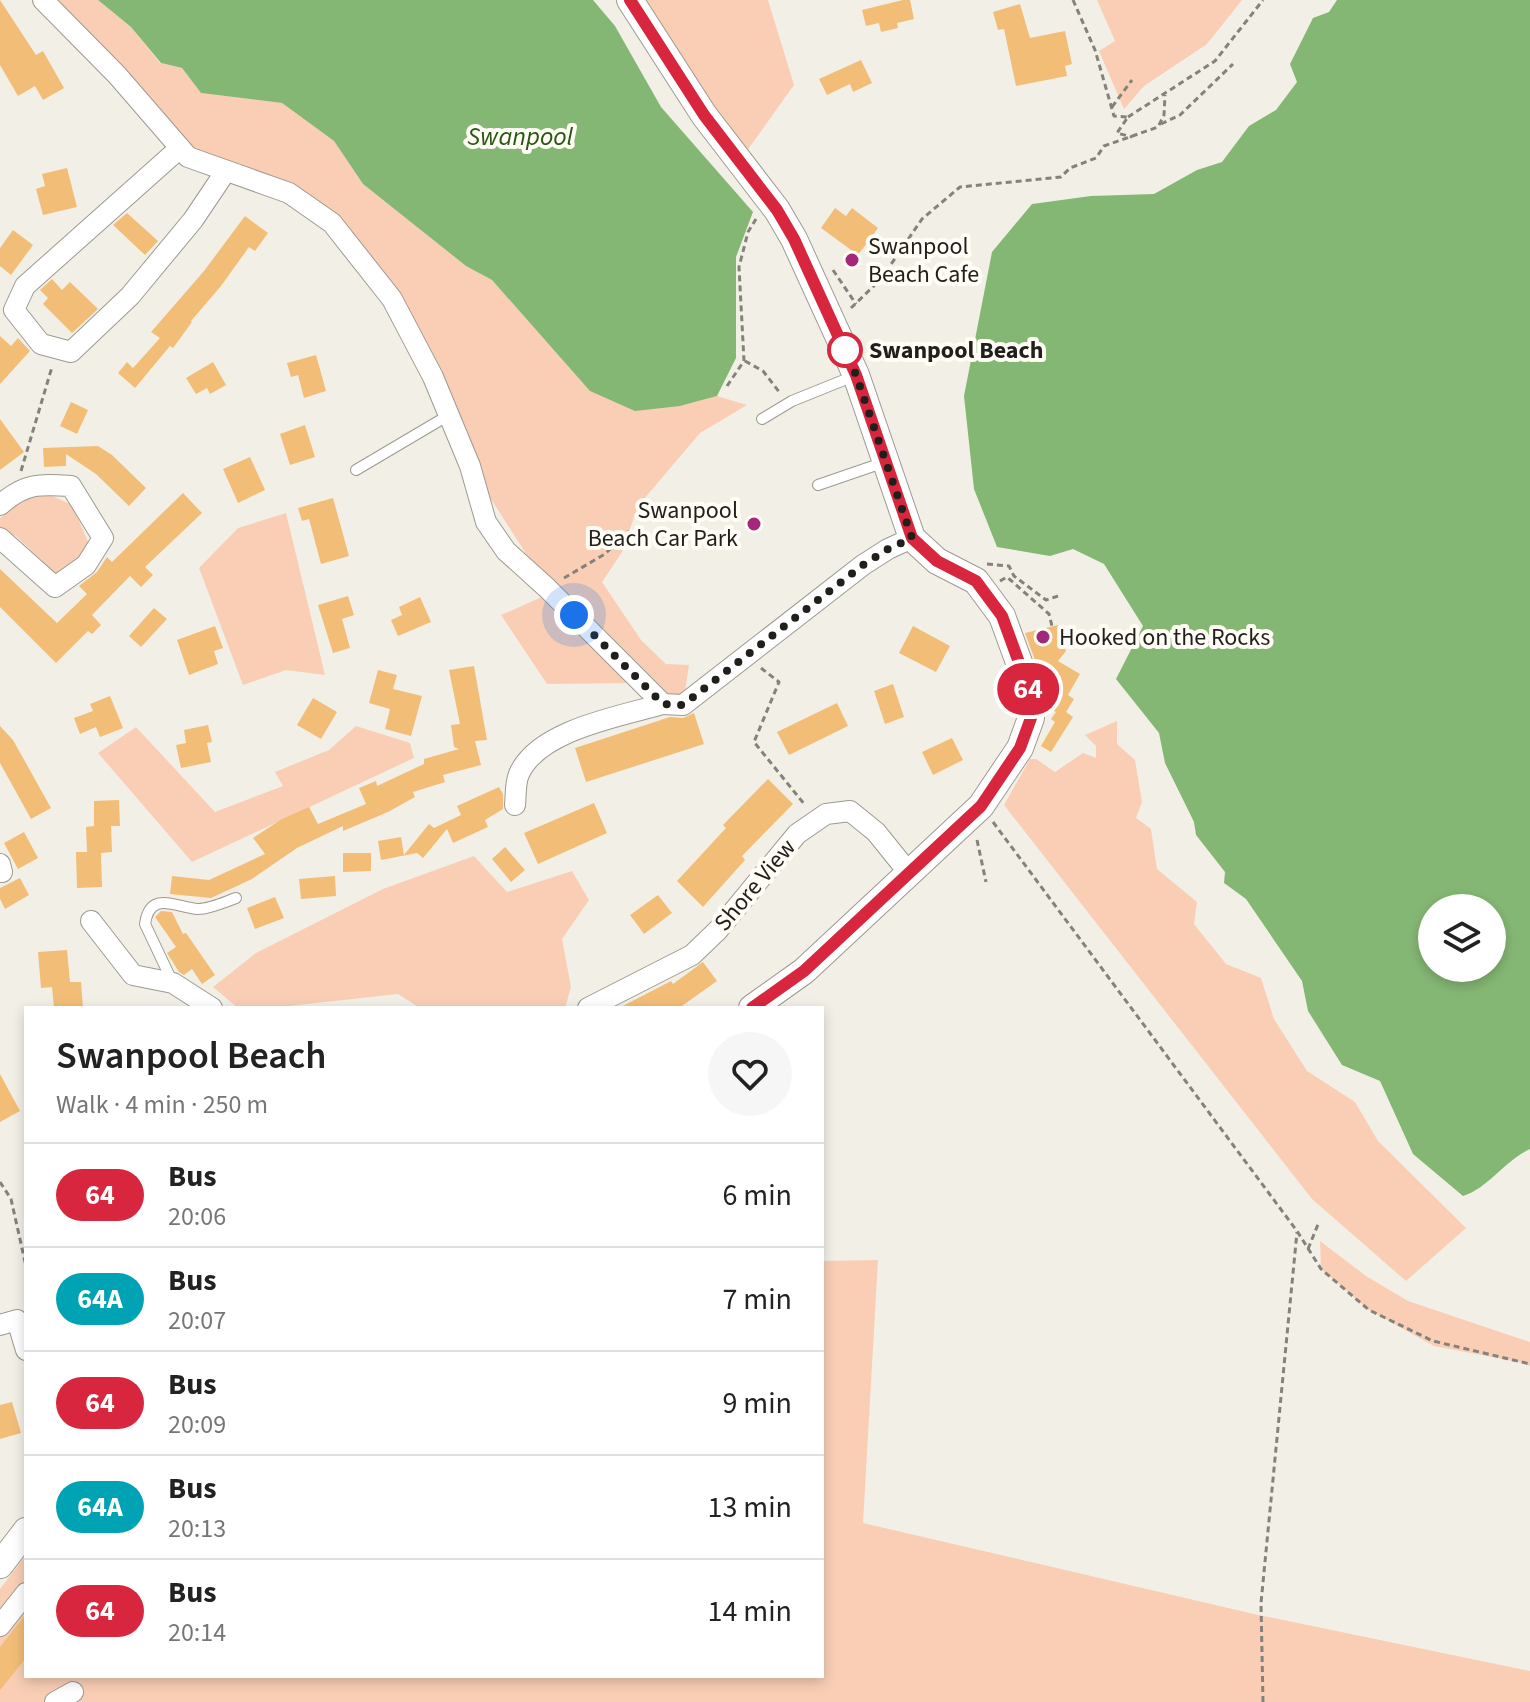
<!DOCTYPE html>
<meta charset="utf-8">
<style>
:root{--surface:#fff;--page:#f6f6f6;--text:#222;--muted:#767676;--line:#e0e0e0}
body{margin:0;font-family:"Source Sans 3",sans-serif;background:var(--page);color:var(--text);height:100vh;display:flex;flex-direction:column;font-size:30px;white-space:nowrap}
*{box-sizing:border-box;margin:0}
p{font-size:26px;color:var(--muted)}
.icon{flex:none;width:44px;height:44px;fill:none;stroke:currentColor;stroke-width:2;stroke-linecap:round;stroke-linejoin:round}
.map{position:relative;flex:1;overflow:hidden}
.details{position:absolute;left:24px;top:1006px;width:800px;height:672px;display:flex;flex-direction:column;background:var(--surface);border-radius:0px;box-shadow:0 4px 12px #0003}
.details>*{flex:none}
.badge{padding:0 16px;border-radius:26px;font-size:28px;line-height:52px}
.controls{position:absolute;left:1418px;top:894px;display:grid;gap:16px}
.controls a{display:grid;place-items:center;width:88px;height:88px;border-radius:50%;background:var(--surface);box-shadow:0 4px 12px #0003;font-size:40px}
.you{position:absolute;width:40px;height:40px;margin:-20px;border:6px solid #fff;border-radius:50%;background:#1a73e8;box-shadow:0 0 0 12px #1a73e833}
.map>.badge{position:absolute;translate:-50% -50%;box-shadow:0 0 0 4px #fff}
.round{display:grid;place-items:center;flex:none;width:84px;height:84px;border-radius:42px;background:var(--page)}
.overview{display:flex;align-items:center;justify-content:space-between;height:136px;padding:0 32px}
h1{font-size:38px;font-weight:600;line-height:60px}
ul{padding:0;list-style:none}
li{display:flex;align-items:center;gap:24px;height:104px;padding:0 32px;border-top:2px solid var(--line)}
li div{flex:1}
li b{display:block;font-size:30px}
li em{font-style:normal}
li .badge{min-width:88px;font-weight:700;text-align:center}
.map>svg:first-child{display:block}
.green{fill:#f9ceb5}
.water{fill:#85b774;fill-rule:evenodd}
.building{fill:#f2bd77}
.lines{fill:none;stroke-linecap:round;stroke-linejoin:round}
.service-casing{stroke:#9d9a91;stroke-width:12}
.minor-casing{stroke:#9d9a91;stroke-width:22}
.tertiary-casing{stroke:#9d9a91;stroke-width:28}
.path{stroke:#84827c;stroke-width:3;stroke-dasharray:6 4;stroke-linecap:butt}
.service{stroke:#fff;stroke-width:10}
.minor{stroke:#fff;stroke-width:20}
.tertiary{stroke:#fff;stroke-width:26}
.line-casing{stroke:#fff;stroke-width:18}
.line{stroke:#d7263d;stroke-width:12}
.walk{stroke:#201f1c;stroke-width:8;stroke-dasharray:0 14.4}
.poi-dot{fill:#a52779;stroke:#fffdf5;stroke-width:3}
.stop-dot{fill:#fff;stroke:#d7263d;stroke-width:4}
.labels{text-anchor:middle;dominant-baseline:central;stroke-width:8;stroke-linejoin:round;paint-order:stroke}
.poi-label{font-size:24px;fill:#201f1c;stroke:#fffdf5;text-anchor:start}
.stop-label{font-size:24px;font-weight:bold;fill:#201f1c;stroke:#fffdf5;text-anchor:start}
.street-label{font-size:24px;fill:#201f1c;stroke:#fffdf5}
.water-label{font-size:26px;font-style:italic;fill:#285714;stroke:#fffdf5}
</style>
<div class="map">
<svg width="1530" height="1702" viewBox="0 0 1530 1702">
<rect width="100%" height="100%" fill="#f2f0e6"/>
<g class="green">
<path d="M43,0H98L131,27L160,63L182,68L201,93L282,103L334,141L363,184L466,266L492,280L591,391L680,406L717,396L747,405L700,433L638,506L622,552L602,582L641,640L666,664L689,665L683,705L639,683L547,684L501,615L551,593L470,466L433,377L332,223L180,148Z"/>
<path d="M630,0H768L794,85L739,162Z"/>
<path d="M1097,0H1242L1207,44L1144,86L1124,109L1099,51L1115,41Z"/>
<path d="M48,494L72,505L90,546L76,563L56,574L16,536L0,530V518L21,501Z"/>
<path d="M286,513L325,675L286,670L243,685L199,568L238,528Z"/>
<path d="M1117,721V744L1135,760L1142,802L1136,818L1151,829L1157,869L1197,902L1194,924L1226,964L1261,978L1274,1019L1307,1071L1355,1102L1378,1141L1466,1228L1406,1281L1312,1199L1004,805L1030,759H1036L1055,772L1083,753L1096,758V746L1085,735Z"/>
<path d="M356,726L410,743L414,758L192,862L98,753L136,727L215,812L283,786L275,772L329,750Z"/>
<path d="M474,856L507,892L572,871L589,900L562,939L571,987L565,1008H420L398,994L270,1008H238L213,987L256,953L383,889Z"/>
<path d="M1320,1241L1366,1276L1408,1301L1530,1342V1366L1523,1363L1434,1346L1369,1310L1321,1269Z"/>
<path d="M878,1260L863,1523L1254,1614L1530,1671V1702H0V1589L26,1555V1676H822V1261Z"/>
</g>
<g class="water">
<path d="M98,0H593L615,26L661,107L753,212L736,257V358L717,396L680,406L635,411L590,391L492,280L466,266L363,184L334,141L282,103L201,93L182,68L161,63L131,27Z"/>
<path d="M1337,0H1530V1149C1504,1161 1490,1187 1463,1196L1413,1154L1380,1081L1342,1065L1308,1011L1302,981L1246,899L1224,883L1225,872L1196,835L1194,822L1165,763L1159,733L1116,679L1143,626L1104,564L1073,549L1050,556L997,547L974,489L964,396L992,252L1032,204L1091,196L1154,194L1197,170L1222,162L1249,126L1276,110L1297,82L1290,64L1313,18L1329,12ZM1432,908H1492V968H1432Z"/>
</g>
<g class="building">
<path d="M0,0L36,55L43,51L64,88L43,100L35,86L18,96L0,65Z"/>
<path d="M903,0H910L914,19L897,23L898,28L881,32L879,23L866,26L862,10Z"/>
<path d="M1020,4L1030,38L1065,31L1072,64L1065,66L1067,76L1016,86L1004,29L998,30L993,12Z"/>
<path d="M861,60L872,83L853,92L850,84L827,95L819,79Z"/>
<path d="M67,168L77,207L43,215L36,189L45,186L42,174Z"/>
<path d="M835,208L846,216L852,208L878,228L858,255L821,228Z"/>
<path d="M127,213L158,241L145,255L113,225Z"/>
<path d="M245,216L268,233L255,251L249,247L221,286L191,321L192,322L173,348L170,346L135,388L118,373L127,362L133,368L160,338L151,332L204,271Z"/>
<path d="M13,230L33,245L11,275L0,266V248Z"/>
<path d="M52,279L62,290L70,282L98,309L72,333L43,304L48,298L40,290Z"/>
<path d="M0,336L11,346L18,338L30,351L0,384Z"/>
<path d="M316,355L326,391L304,398L298,375L291,377L287,363Z"/>
<path d="M213,362L226,385L210,394L207,388L196,394L186,378Z"/>
<path d="M71,402L88,410L77,434L60,426Z"/>
<path d="M0,419L24,452L0,470Z"/>
<path d="M305,425L315,457L290,465L280,434Z"/>
<path d="M98,446L112,455L146,488L129,506L96,474L66,454V466L44,467L43,448Z"/>
<path d="M250,457L265,490L238,503L223,469Z"/>
<path d="M183,493L202,513L145,567L153,575L141,587L130,576L92,615L101,625L92,634L88,631L56,663L0,607V569L57,623L87,594L79,586L97,572L107,557L112,562Z"/>
<path d="M333,498L349,556L321,564L309,519L302,521L298,508Z"/>
<path d="M348,596L354,615L342,619L350,648L333,653L318,605Z"/>
<path d="M420,597L431,622L398,636L391,620L402,615L399,607Z"/>
<path d="M154,608L167,619L141,647L129,636Z"/>
<path d="M1058,625L1066,651L1058,661L1080,674L1068,695L1074,699L1066,712L1073,717L1051,752L1041,746L1055,722L1051,719L1056,712L1048,708L1043,682L1025,633Z"/>
<path d="M215,626L223,648L214,651L218,664L189,675L177,640Z"/>
<path d="M913,626L950,646L936,672L899,653Z"/>
<path d="M474,666L487,740L475,741L481,765L443,775L445,782L413,792L415,797L388,812L343,831V826L297,848L252,879L211,898L170,894L172,876L209,880L265,854L253,838L282,819L309,807L318,824L366,804L359,788L376,781L377,786L424,764V759L459,749L454,747L451,725L460,724L449,670Z"/>
<path d="M378,670L397,675L393,689L422,696L411,736L385,729L390,709L369,703Z"/>
<path d="M893,684L904,717L885,724L874,691Z"/>
<path d="M110,696L123,728L100,737L96,727L80,734L74,718L93,711L90,704Z"/>
<path d="M313,698L337,712L321,739L297,725Z"/>
<path d="M837,703L848,726L789,755L777,732Z"/>
<path d="M694,713L704,744L586,782L575,748L670,717L683,718Z"/>
<path d="M208,725L212,742L207,743L211,762L181,768L176,745L186,743L184,730Z"/>
<path d="M0,726L13,740L51,808L31,819L0,763Z"/>
<path d="M952,738L963,760L933,775L922,752Z"/>
<path d="M768,779L793,804L742,856L745,860L703,907L677,881L726,828L723,825Z"/>
<path d="M499,787L503,794V809L485,820L488,827L453,843L447,829L423,858L417,853L381,860L378,841L401,837L404,855L429,824L434,828L461,815L457,806Z"/>
<path d="M119,800L120,826H111L112,852L101,853L102,887L77,888L76,852H87L86,827L94,826V801Z"/>
<path d="M594,803L607,833L538,864L524,833Z"/>
<path d="M24,832L38,858L18,869L4,843Z"/>
<path d="M505,847L525,870L511,882L492,859Z"/>
<path d="M343,853H371V871L343,872Z"/>
<path d="M335,876L336,896L301,899L299,879Z"/>
<path d="M20,878L29,895L5,909L0,899V888Z"/>
<path d="M658,895L672,913L644,934L630,915Z"/>
<path d="M275,897L284,918L255,929L247,908Z"/>
<path d="M161,911L172,912L183,934L186,933L215,975L202,984L192,969L184,975L179,972L167,953L176,947L155,917Z"/>
<path d="M67,950L70,982H81L83,1008H54L52,987L41,988L38,952Z"/>
<path d="M703,962L717,981L679,1008H619L671,981L673,984Z"/>
<path d="M0,1074L20,1111L0,1122Z"/>
<path d="M12,1402L21,1433L0,1439V1405Z"/>
<path d="M26,1614V1658L0,1690V1647Z"/>
</g>
<g class="lines">
<defs>
<g id="service">
<path d="M762,419L792,401L854,376"/>
<path d="M356,470L449,415"/>
<path d="M818,485L885,462"/>
<path d="M172,981L145,924C150,889 177,908 198,909C210,909 225,902 236,898"/>
</g>
<g id="minor">
<path d="M43,0L117,75L188,157L289,193L332,223L392,299L433,377L470,466L486,522L506,551L547,588L663,704L683,705L863,565L888,549L912,538"/>
<path d="M180,148L25,286L14,310L41,344L71,352L130,296L193,220L226,171"/>
<path d="M0,505C25,483 39,484 71,486L103,538L86,565L55,587L0,538"/>
<path d="M515,805C516,796 515,783 519,774C538,730 621,716 663,704"/>
<path d="M0,864L2,872"/>
<path d="M91,921L133,975L173,983L212,1008"/>
<path d="M588,1008L692,955L718,930L797,834L826,814L850,811L876,832L909,873"/>
<path d="M0,1325L17,1320L26,1350"/>
<path d="M0,1626L26,1593"/>
<path d="M55,1702L73,1692"/>
</g>
<g id="tertiary">
<path d="M630,0L704,115L777,210L794,239L856,375L912,538L937,561L976,581L1002,616L1028,687L1031,718L1020,748L981,806L804,971L752,1008"/>
<path d="M0,1565L26,1531"/>
</g>
</defs>
<use href="#service" class="service-casing"/>
<use href="#minor" class="minor-casing"/>
<use href="#tertiary" class="tertiary-casing"/>
<g class="path">
<path d="M1073,0L1095,50L1114,116L1128,117L1117,133L1132,137"/>
<path d="M1112,107L1132,80"/>
<path d="M1128,117L1215,61L1263,0"/>
<path d="M1161,124L1180,115L1233,64"/>
<path d="M833,270L856,304"/>
<path d="M851,308L881,279L922,219L960,187L1061,177L1070,168L1096,158L1104,146L1158,127L1164,115L1165,95"/>
<path d="M745,361L763,371L780,393"/>
<path d="M727,386L744,361L739,267L748,232L756,219"/>
<path d="M21,471L52,367"/>
<path d="M987,564L1009,566L1014,576L1046,600L1058,596"/>
<path d="M564,578L605,554L629,531"/>
<path d="M1000,581L1007,577L1049,614L1052,626"/>
<path d="M761,668L779,682L754,742L805,805"/>
<path d="M993,822L1297,1231L1321,1269L1369,1310L1433,1341L1530,1364"/>
<path d="M977,840L986,882"/>
<path d="M0,1182L11,1199L26,1266"/>
<path d="M1308,1249L1319,1222"/>
<path d="M1263,1702L1261,1603L1297,1232"/>
</g>
<use href="#service" class="service"/>
<use href="#minor" class="minor"/>
<use href="#tertiary" class="tertiary"/>
</g>
<g class="lines">
<defs>
<path id="line" d="M630,0L704,115L777,210L794,239L856,375L912,538L937,561L976,581L1002,616L1028,687L1031,718L1020,748L981,806L804,971L752,1008"/>
</defs>
<use href="#line" class="line-casing"/>
<use href="#line" class="line"/>
<path class="walk" d="M574,615L663,704L683,705L863,565L888,549L912,538L856,375L845,350"/>
</g>
<g class="poi-dot">
<circle cx="852" cy="260" r="8"/>
<circle cx="754" cy="524" r="8"/>
<circle cx="1043" cy="637" r="8"/>
</g>
<circle class="stop-dot" cx="845" cy="350" r="16"/>
<g class="labels">
<g class="poi-label">
<text x="868" y="246">Swanpool<tspan x="868" dy="28">Beach Cafe</tspan></text>
<text x="738" y="510" text-anchor="end">Swanpool<tspan x="738" dy="28">Beach Car Park</tspan></text>
<text x="1059" y="637">Hooked on the Rocks</text>
</g>
<g class="stop-label">
<text x="869" y="350">Swanpool Beach</text>
</g>
<g class="street-label">
<text transform="translate(755 885) rotate(-50)">Shore View</text>
</g>
<g class="water-label">
<text x="520" y="136">Swanpool</text>
</g>
</g>
</svg>
<div class="controls">
<a><svg class="icon" aria-label="layers" viewBox="0 0 24 24"><path d="M12 4l9 5-9 5-9-5zM3 14l9 5 9-5"/></svg></a>
</div>
<div class="you" style="left:574px;top:615px"></div>
<b class="badge" style="left:1028px;top:689px;background:#d7263d;color:#fff">64</b>
<section class="details">
<div class="overview"><div><h1>Swanpool Beach</h1><p>Walk · 4 min · 250 m</p></div><a class="round"><svg class="icon" aria-label="heart" viewBox="0 0 24 24"><path d="M12 20l-8-8c-3-5 5-10 8-4 3-6 11-1 8 4z"/></svg></a></div>
<ul>
<li><span class="badge" style="background:#d7263d;color:#fff">64</span><div><b>Bus</b><p>20:06</p></div><em>6 min</em></li>
<li><span class="badge" style="background:#00a3b4;color:#fff">64A</span><div><b>Bus</b><p>20:07</p></div><em>7 min</em></li>
<li><span class="badge" style="background:#d7263d;color:#fff">64</span><div><b>Bus</b><p>20:09</p></div><em>9 min</em></li>
<li><span class="badge" style="background:#00a3b4;color:#fff">64A</span><div><b>Bus</b><p>20:13</p></div><em>13 min</em></li>
<li><span class="badge" style="background:#d7263d;color:#fff">64</span><div><b>Bus</b><p>20:14</p></div><em>14 min</em></li>
</ul>
</section>
</div>
